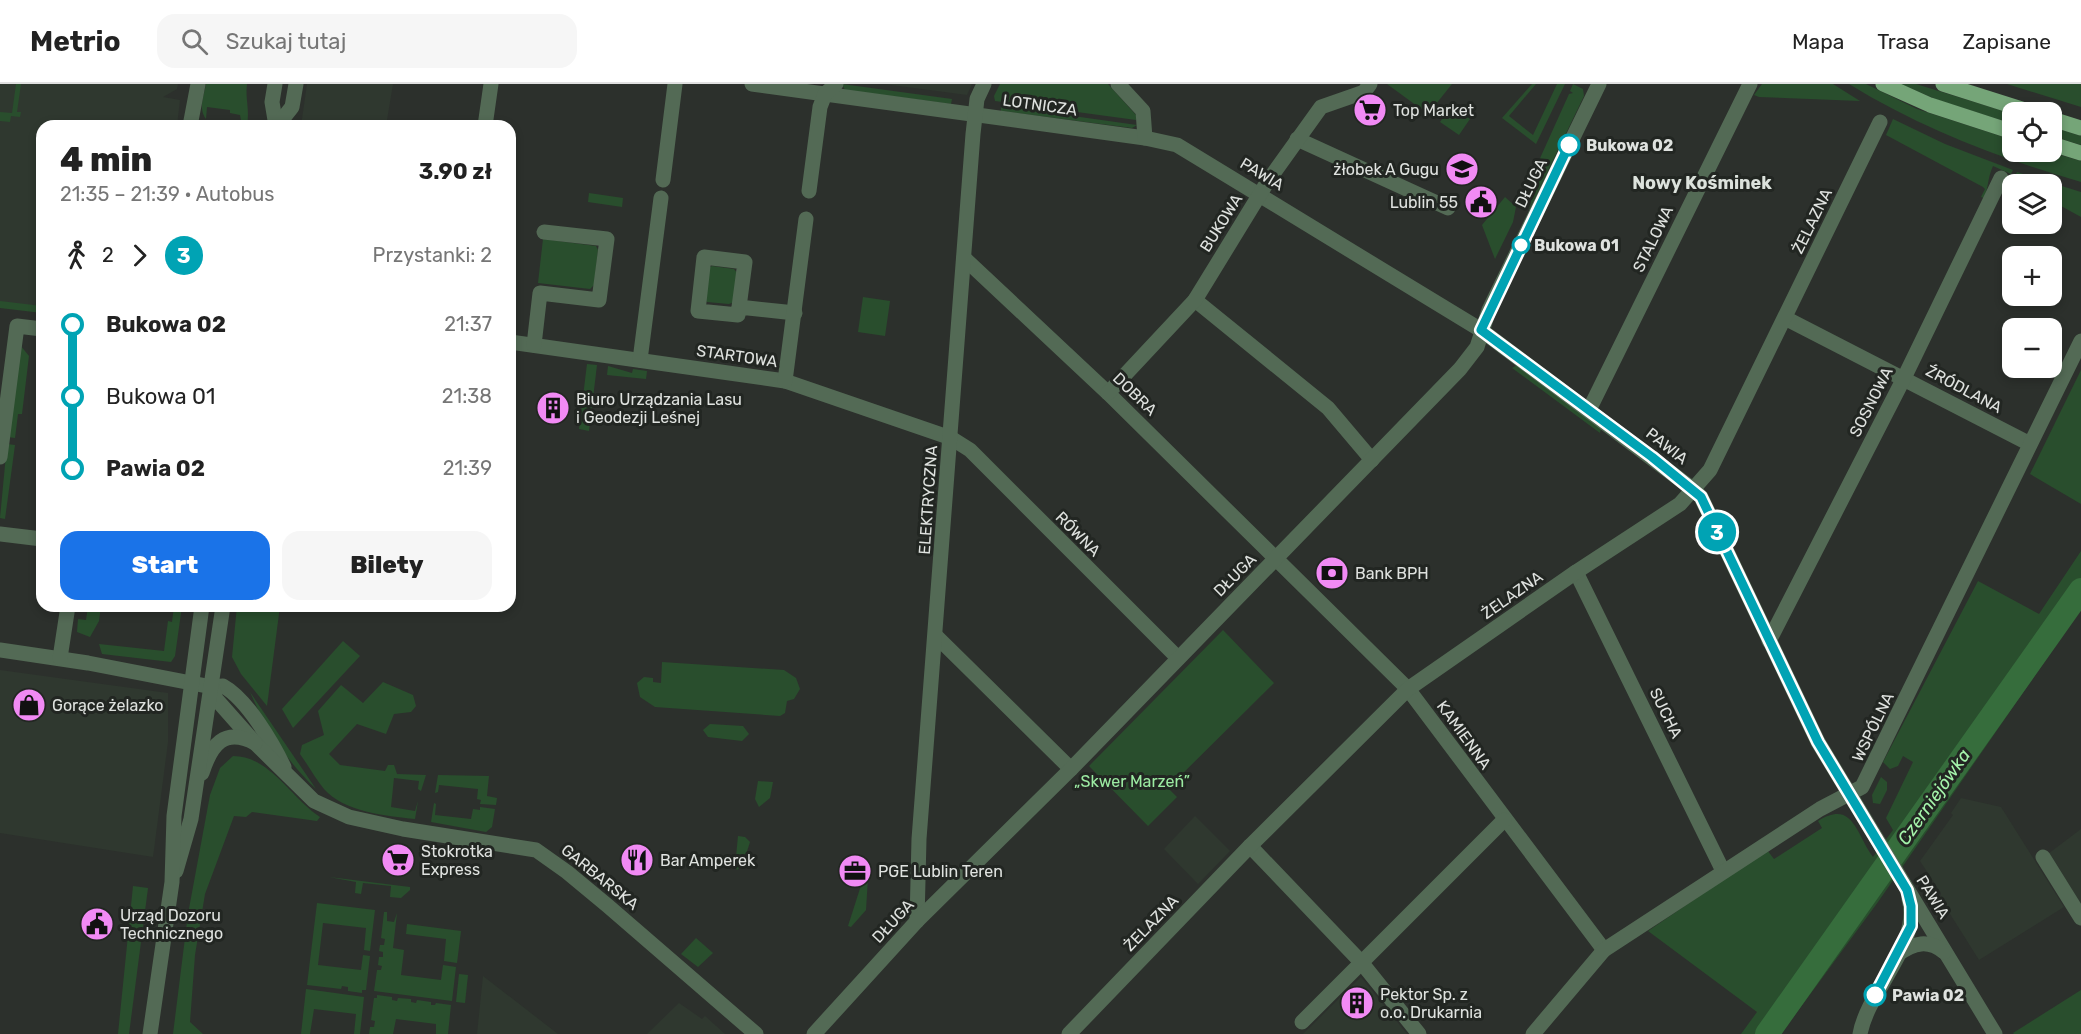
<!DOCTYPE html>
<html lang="pl">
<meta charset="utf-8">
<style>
:root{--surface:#fff;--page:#f6f6f6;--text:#222;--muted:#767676;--line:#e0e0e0;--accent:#1a73e8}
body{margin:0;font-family:Rubik,sans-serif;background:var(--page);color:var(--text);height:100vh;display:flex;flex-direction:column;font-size:22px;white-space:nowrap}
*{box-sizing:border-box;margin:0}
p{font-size:20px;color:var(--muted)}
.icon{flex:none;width:33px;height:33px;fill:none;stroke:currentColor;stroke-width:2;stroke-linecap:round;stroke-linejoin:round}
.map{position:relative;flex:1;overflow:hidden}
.side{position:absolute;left:36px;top:36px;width:480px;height:492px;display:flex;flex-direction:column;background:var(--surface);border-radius:18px;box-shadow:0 3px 9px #0003}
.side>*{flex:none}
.badge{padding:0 12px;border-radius:20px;font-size:21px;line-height:39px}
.buttons{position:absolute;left:2002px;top:18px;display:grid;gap:12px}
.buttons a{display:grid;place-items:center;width:60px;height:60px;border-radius:12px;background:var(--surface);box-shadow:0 3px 9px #0003;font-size:30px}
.map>.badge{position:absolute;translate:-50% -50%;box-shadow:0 0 0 3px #fff}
.legs{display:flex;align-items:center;gap:9px;height:66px;padding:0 24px;font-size:20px}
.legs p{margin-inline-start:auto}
.summary{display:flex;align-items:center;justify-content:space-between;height:102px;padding:0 24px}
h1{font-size:33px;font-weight:800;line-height:45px}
.action{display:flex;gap:12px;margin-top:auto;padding:12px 24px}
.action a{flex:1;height:69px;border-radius:18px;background:var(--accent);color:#fff;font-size:24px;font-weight:800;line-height:69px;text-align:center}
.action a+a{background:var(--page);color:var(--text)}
ul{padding:0 24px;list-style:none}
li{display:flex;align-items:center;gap:21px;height:72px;font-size:22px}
li i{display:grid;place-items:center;width:9px;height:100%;margin:0 8px;background:currentColor}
li i::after{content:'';width:15px;height:15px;margin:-8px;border:4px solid;border-radius:50%;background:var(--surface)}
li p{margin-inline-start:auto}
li:first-child i{background:linear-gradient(#0000 50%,currentColor 0)}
li:last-child i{background:linear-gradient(currentColor 50%,#0000 0)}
header{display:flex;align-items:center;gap:36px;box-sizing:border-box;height:84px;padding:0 30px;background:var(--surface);border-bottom:2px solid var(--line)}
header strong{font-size:28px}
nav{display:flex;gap:33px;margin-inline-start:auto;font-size:21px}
.search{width:420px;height:54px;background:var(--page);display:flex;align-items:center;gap:15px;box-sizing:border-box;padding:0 21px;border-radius:18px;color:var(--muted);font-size:22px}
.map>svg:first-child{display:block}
.built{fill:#2f382f}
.green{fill:#294e2d}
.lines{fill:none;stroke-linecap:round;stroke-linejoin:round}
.river{stroke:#366d3c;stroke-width:24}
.minor{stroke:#536a55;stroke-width:15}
.tertiary{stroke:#536a55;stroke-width:15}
.primary{stroke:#75a578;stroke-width:15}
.line-1-casing{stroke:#fff;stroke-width:14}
.line-1{stroke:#00a3b4;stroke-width:9}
.stop-1-dot{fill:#fff;stroke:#00a3b4;stroke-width:3}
.labels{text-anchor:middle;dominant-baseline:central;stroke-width:6;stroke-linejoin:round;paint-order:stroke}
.street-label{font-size:16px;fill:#dfe2df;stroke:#222622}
.poi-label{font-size:16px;fill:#dfe2df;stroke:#222622;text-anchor:start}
.stop-label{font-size:16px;font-weight:bold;fill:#dfe2df;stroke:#222622;text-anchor:start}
.park-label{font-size:16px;fill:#9ceba2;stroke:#222622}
.neighbourhood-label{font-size:18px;font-weight:bold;fill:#dce2dc;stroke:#222622}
.water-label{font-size:18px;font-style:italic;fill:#a5f5ab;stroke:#222622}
</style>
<header>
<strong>Metrio</strong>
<div class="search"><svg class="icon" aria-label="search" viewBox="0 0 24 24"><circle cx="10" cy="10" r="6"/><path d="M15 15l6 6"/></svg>Szukaj tutaj</div>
<nav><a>Mapa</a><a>Trasa</a><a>Zapisane</a></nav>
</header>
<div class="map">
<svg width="2081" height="950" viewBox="0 0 2081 950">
<rect width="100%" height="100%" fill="#2c302c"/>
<g class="built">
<path d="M0,0H178L177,5L163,13L180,16L177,42H42V226L0,220Z"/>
<path d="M307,0H393L386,42H301Z"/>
<path d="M884,0H972L967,11Z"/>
<path d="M0,586L168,609V658L153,773L0,749Z"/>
<path d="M1961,714L2001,723L2064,823L1979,876L1940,814L1941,809L1920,777L1953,731L1951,729Z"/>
<path d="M1195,732L1230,767L1198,800L1164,765Z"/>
<path d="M2081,745V821L2048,770Z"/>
<path d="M483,892L558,950H477Z"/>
<path d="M1361,893L1407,950H1303Z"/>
<path d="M679,919L702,935L705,932L725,950H647Z"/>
</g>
<g class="green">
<path d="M16,0H21L17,28H21L20,33L11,32L10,38L0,37V28L12,29Z"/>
<path d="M206,0H247C245,15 250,25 247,42H242L240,31L230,29V26L207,23L206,35C198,24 204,12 206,0Z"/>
<path d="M842,0L952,15L951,20L845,6Z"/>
<path d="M1000,0H1108L1136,31V36L995,17L994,12Z"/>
<path d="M1387,0H1452L1428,30Z"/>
<path d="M1532,0H1536L1509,32L1533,51L1557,0H1565L1536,60L1502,34Z"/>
<path d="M1573,0L1583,5L1584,12L1529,126L1537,94L1532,92L1569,10L1573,9L1570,7Z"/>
<path d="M1762,0H1833L1860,17L1759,13L1754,11Z"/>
<path d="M1849,0H1866L1917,25L2013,56V68H2050L2081,77V98C1999,74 1922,45 1849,0Z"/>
<path d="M1900,0H1916L2013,30V40L1938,16Z"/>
<path d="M2007,0H2081V23Z"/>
<path d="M1452,21L1470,35L1459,51L1440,38Z"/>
<path d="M1001,22L1137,41L1132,44L1001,27Z"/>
<path d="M1893,35L1945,60L2013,86L2011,90L1993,82C1987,95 1989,103 1984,114L1981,113L1985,105L1983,103L1886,51Z"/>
<path d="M2052,43L2081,52V61L2052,52Z"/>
<path d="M2017,88L2081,108V133L2052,117V100H2019L2012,97Z"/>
<path d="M589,109L623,114L622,123L588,118Z"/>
<path d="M1505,113L1516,123L1513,138L1495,175L1482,141Z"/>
<path d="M543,155L596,162L598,166L594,201L590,205L538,199Z"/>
<path d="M712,182L734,185L737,189L734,218L729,220L707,218L704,214L707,185Z"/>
<path d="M863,213L890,217L885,252L858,248Z"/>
<path d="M0,217L42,222V229L0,224Z"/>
<path d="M20,261L29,272L22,330H18L15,354L8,353Z"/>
<path d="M587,280L597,281L589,347L579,345Z"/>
<path d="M1517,281L1601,344L1600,349L1512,284Z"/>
<path d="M608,282L632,289L633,285L647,287L646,295L607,291Z"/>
<path d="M2081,286V420L2030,390Z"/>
<path d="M7,360L15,361L5,435L0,434Z"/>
<path d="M2081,467V525L1878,818L1781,950H1741L1757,928L1648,847L1767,766L1774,775L1822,744L1818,737C1853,715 1856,750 1873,773L1893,746L1886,734L1913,678L1903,672L1898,682L1890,685L1883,678L1978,497L2039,530Z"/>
<path d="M88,522H101L99,537L90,553L77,548L78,535L86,536Z"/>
<path d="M174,522H182L175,572L171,578L102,570L99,560L164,567L168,537L172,538Z"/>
<path d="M237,522H280L267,622L241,590L232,573Z"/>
<path d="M1223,546L1274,599L1168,704L1177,713L1148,742L1089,682Z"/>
<path d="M343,557L360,572L293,644L282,625Z"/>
<path d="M662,578L784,586L796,594L800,605L794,615L787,617L785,629L780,632L655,623L640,613L637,599L644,593L653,594V598L661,599Z"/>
<path d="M383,598L413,611L416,622L411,628L394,630L386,650L357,640L329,670L340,681L385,687L388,681H394L397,690L426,691L421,707L418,705L419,697L394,694L391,723L415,727L418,717L415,735C386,732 344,728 324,705C315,694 308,681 300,670L302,661L324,651L318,627L341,601L363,619Z"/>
<path d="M250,608L316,705C288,679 265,643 250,608Z"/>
<path d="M710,640L743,642L749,650L742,657L708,653L703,646Z"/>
<path d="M233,672C270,672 291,714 320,733L317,737L252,728L246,733L234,732L205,810L195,871L190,938L203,950H173L188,830L210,711L220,684Z"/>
<path d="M438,691L489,692L487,712L497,714L496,721L480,720L481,716L477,715L478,705L439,701L438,708L435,709Z"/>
<path d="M1881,693L1887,698V706L1880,720L1873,719L1872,711Z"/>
<path d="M758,697L773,698L770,714L759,723L755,715Z"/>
<path d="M434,719L436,720L435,731L471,735L473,725L480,726V723L495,725L492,743L486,748L431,738Z"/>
<path d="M738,752L745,753L750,758L743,780L737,786L735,783Z"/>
<path d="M864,792L868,794L866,826L851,843L848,842Z"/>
<path d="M329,793L410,803V806L401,814L390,813L391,802L363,799L361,810L355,809L356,798Z"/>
<path d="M133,802L148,804L129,950H118Z"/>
<path d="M317,819L375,826L370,867L364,866L366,844L323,839L318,881L361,886L363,871L370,872L366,906H362V909L348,907V903L342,902L341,905L307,901Z"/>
<path d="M384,828H387V837L394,838L397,829L393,864L404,866L401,891L441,896L443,881L456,883L452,917L374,907L377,886H381L382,882L378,881L379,873H383V868L379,867L380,861H384L385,855L381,854Z"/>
<path d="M407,840L461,847L457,879L444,877L446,855L406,850Z"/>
<path d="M696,854L713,869L698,883L681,870Z"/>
<path d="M459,890L468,891L465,919L456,918Z"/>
<path d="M306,905L364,913L360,950H354L356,930L314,925L310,950H301Z"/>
<path d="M2081,906V950H2014L2013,949Z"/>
<path d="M377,911L392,913V916L397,917L398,914L411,915V918L416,919L417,916L431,918V921H435L436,919L451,921L448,950H436V940L396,935L393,950H369L370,943H374L375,937L371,936L374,914H377Z"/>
</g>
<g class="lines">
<path class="river" d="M1767,950L2081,506"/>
<g class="minor">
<path d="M752,0L1145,54"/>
<path d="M1118,0L1143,27L1145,54L1177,61L1481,246L1694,406L1701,413L1818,658L1995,950"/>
<path d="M190,42L198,0"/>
<path d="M485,42L491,0"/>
<path d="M1297,55L1448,124"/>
<path d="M663,96L675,0"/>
<path d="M809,107L820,23L825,10L836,0"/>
<path d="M964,174L1108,309L1408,605L1604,866"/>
<path d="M1195,216L1328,324L1372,376"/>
<path d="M739,223L738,231L698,227L704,173L745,178L739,223L795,229"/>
<path d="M1785,234L2030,360"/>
<path d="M510,258L785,297L951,354L970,366L1178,574"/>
<path d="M534,261L540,209L599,216L607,155L544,148"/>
<path d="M640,276L661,114"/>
<path d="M785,297L806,135"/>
<path d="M1108,309L1195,216L1268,97L1321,23L1364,8L1370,0"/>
<path d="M1589,326L1750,0"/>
<path d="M0,373L17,242L42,245"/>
<path d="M0,450L42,455"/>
<path d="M1576,488L1723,787"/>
<path d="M936,552L1071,685"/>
<path d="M1769,557L1904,294L2001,94"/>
<path d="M0,566L88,579L212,603L223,602C247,615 273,660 284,683"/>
<path d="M60,574L68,522"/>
<path d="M212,603L216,615L255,659L314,717L349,733L403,745L536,766L567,788L608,822L756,950"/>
<path d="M202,689C211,661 224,643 255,659"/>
<path d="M1250,762L1361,878L1419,950"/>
<path d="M2043,773L2081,834"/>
<path d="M917,837L919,755L973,50L977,15L984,0"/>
<path d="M1898,870C1914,859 1928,855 1944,868"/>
<path d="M1302,938L1504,736"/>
<path d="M814,950L917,837L1071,685L1460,285L1477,263L1489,226L1599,0"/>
<path d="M1069,950L1250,762L1408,605L1576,488L1680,420L1710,386L1880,38"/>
<path d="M1533,950L1604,866L1820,725L1862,703L2081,257"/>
<path d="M1860,950C1868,906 1922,859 1909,815"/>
</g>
<g class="tertiary">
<path d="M275,0L272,18L276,42"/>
<path d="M277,42L292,23L296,0"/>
<path d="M176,787L191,735L223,522"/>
<path d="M150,950L172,798L174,732L202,522"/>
</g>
<g class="primary">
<path d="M1883,0L1930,21L2013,48"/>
<path d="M1943,0L2031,28"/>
<path d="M2052,35L2081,44"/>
<path d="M2052,60L2081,69"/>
</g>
</g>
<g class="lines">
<defs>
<path id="line-1" d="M1569,61L1481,246L1652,373L1701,413L1818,658L1907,806L1911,822V842L1875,911"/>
</defs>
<use href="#line-1" class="line-1-casing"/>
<use href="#line-1" class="line-1"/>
</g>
<defs>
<symbol id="supermarket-disc" viewBox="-11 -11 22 22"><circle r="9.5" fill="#f18af4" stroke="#222622"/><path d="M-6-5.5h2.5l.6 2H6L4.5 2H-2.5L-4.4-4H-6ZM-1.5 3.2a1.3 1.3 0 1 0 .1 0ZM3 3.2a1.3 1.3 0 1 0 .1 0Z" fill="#111"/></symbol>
<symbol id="school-disc" viewBox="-11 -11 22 22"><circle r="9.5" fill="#f18af4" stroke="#222622"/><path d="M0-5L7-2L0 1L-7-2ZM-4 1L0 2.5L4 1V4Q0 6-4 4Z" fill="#111"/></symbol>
<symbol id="civic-disc" viewBox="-11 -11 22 22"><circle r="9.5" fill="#f18af4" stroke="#222622"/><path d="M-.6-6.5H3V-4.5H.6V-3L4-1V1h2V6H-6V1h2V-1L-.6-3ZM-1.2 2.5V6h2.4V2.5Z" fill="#111"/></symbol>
<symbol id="building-disc" viewBox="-11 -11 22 22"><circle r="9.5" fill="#f18af4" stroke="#222622"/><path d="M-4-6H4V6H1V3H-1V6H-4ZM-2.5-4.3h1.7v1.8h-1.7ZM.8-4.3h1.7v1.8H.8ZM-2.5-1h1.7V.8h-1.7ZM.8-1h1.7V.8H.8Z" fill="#111"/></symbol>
<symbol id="bank-disc" viewBox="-11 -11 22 22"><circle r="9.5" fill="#f18af4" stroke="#222622"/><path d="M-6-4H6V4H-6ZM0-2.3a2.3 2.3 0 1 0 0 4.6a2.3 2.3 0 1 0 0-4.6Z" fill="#111"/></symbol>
<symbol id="shop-disc" viewBox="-11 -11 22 22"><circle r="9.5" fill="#f18af4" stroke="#222622"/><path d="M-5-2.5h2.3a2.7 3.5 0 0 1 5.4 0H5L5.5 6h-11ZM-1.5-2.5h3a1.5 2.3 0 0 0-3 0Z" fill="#111"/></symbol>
<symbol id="restaurant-disc" viewBox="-11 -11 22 22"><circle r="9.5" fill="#f18af4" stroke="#222622"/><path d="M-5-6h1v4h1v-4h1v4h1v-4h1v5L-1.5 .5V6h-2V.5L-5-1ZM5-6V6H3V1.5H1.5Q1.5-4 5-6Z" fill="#111"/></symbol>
<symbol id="office-disc" viewBox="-11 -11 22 22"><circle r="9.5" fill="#f18af4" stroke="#222622"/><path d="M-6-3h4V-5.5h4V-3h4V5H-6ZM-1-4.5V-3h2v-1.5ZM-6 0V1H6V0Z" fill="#111"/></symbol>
</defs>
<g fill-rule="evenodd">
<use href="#supermarket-disc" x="1351" y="7" width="38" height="38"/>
<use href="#school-disc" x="1443" y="66" width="38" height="38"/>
<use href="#civic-disc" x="1462" y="99" width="38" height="38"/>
<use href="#building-disc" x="534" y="305" width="38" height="38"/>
<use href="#bank-disc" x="1313" y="470" width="38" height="38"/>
<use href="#shop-disc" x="10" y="602" width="38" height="38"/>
<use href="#supermarket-disc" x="379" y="757" width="38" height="38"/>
<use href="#restaurant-disc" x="618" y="757" width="38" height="38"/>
<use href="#office-disc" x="836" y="768" width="38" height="38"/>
<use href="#civic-disc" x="78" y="821" width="38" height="38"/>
<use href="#building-disc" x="1338" y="900" width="38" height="38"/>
</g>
<g class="stop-1-dot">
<circle cx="1569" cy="61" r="10"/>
<circle cx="1521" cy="161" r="8"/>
<circle cx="1875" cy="911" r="10"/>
</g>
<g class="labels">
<g class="street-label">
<text transform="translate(1040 21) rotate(8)">LOTNICZA</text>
<text transform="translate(1262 90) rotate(31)">PAWIA</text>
<text transform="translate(1531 99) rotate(-64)">DŁUGA</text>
<text transform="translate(1812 137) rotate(-64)">ŻELAZNA</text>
<text transform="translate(1221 139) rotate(-58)">BUKOWA</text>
<text transform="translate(1653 155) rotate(-64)">STALOWA</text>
<text transform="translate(737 272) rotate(8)">STARTOWA</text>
<text transform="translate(1964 305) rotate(28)">ŹRÓDLANA</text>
<text transform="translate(1135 310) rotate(44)">DOBRA</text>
<text transform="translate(1871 318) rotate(-63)">SOSNOWA</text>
<text transform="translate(1667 362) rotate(38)">PAWIA</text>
<text transform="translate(928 416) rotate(-86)">ELEKTRYCZNA</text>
<text transform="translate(1078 450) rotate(45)">RÓWNA</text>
<text transform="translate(1235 491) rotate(-45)">DŁUGA</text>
<text transform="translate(1512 511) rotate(-35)">ŻELAZNA</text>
<text transform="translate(1666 629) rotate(64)">SUCHA</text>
<text transform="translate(1873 643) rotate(-64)">WSPÓLNA</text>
<text transform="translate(1464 651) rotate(54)">KAMIENNA</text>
<text transform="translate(600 793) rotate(39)">GARBARSKA</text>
<text transform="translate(1933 813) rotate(58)">PAWIA</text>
<text transform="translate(893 837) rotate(-47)">DŁUGA</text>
<text transform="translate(1151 839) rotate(-46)">ŻELAZNA</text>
</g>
<g class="poi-label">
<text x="1393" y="26">Top Market</text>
<text x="1439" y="85" text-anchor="end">żłobek A Gugu</text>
<text x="1458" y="118" text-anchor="end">Lublin 55</text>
<text x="576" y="315">Biuro Urządzania Lasu<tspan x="576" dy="18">i Geodezji Leśnej</tspan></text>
<text x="1355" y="489">Bank BPH</text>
<text x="52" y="621">Gorące żelazko</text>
<text x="421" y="767">Stokrotka<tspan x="421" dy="18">Express</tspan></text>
<text x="660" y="776">Bar Amperek</text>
<text x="878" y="787">PGE Lublin Teren</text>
<text x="120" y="831">Urząd Dozoru<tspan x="120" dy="18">Technicznego</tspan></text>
<text x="1380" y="910">Pektor Sp. z<tspan x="1380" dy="18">o.o. Drukarnia</tspan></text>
</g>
<g class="stop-label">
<text x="1586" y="61">Bukowa 02</text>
<text x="1534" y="161">Bukowa 01</text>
<text x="1892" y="911">Pawia 02</text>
</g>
<g class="park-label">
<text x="1132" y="697">„Skwer Marzeń”</text>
</g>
<g class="neighbourhood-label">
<text x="1702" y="99">Nowy Kośminek</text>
</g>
<g class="water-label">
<text transform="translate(1934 713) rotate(-55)">Czerniejówka</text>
</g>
</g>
</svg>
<div class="buttons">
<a><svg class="icon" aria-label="locate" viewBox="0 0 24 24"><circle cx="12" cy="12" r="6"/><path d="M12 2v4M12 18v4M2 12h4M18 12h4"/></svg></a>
<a><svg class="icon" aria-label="layers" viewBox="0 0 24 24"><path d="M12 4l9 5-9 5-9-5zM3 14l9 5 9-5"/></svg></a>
<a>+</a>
<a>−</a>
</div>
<b class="badge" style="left:1717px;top:448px;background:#00a3b4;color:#fff">3</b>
<section class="side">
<div class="summary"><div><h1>4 min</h1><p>21:35 – 21:39 · Autobus</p></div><b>3.90 zł</b></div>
<div class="legs"><svg class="icon" aria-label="walk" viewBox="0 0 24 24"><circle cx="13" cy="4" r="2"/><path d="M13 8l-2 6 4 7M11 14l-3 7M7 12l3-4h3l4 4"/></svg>2<svg class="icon" aria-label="forward" viewBox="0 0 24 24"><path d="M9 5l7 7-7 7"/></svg><b class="badge" style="background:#00a3b4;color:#fff">3</b><p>Przystanki: 2</p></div>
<ul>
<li><i style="color:#00a3b4"></i><b>Bukowa 02</b><p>21:37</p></li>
<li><i style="color:#00a3b4"></i><span>Bukowa 01</span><p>21:38</p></li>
<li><i style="color:#00a3b4"></i><b>Pawia 02</b><p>21:39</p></li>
</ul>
<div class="action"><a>Start</a><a>Bilety</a></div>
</section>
</div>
